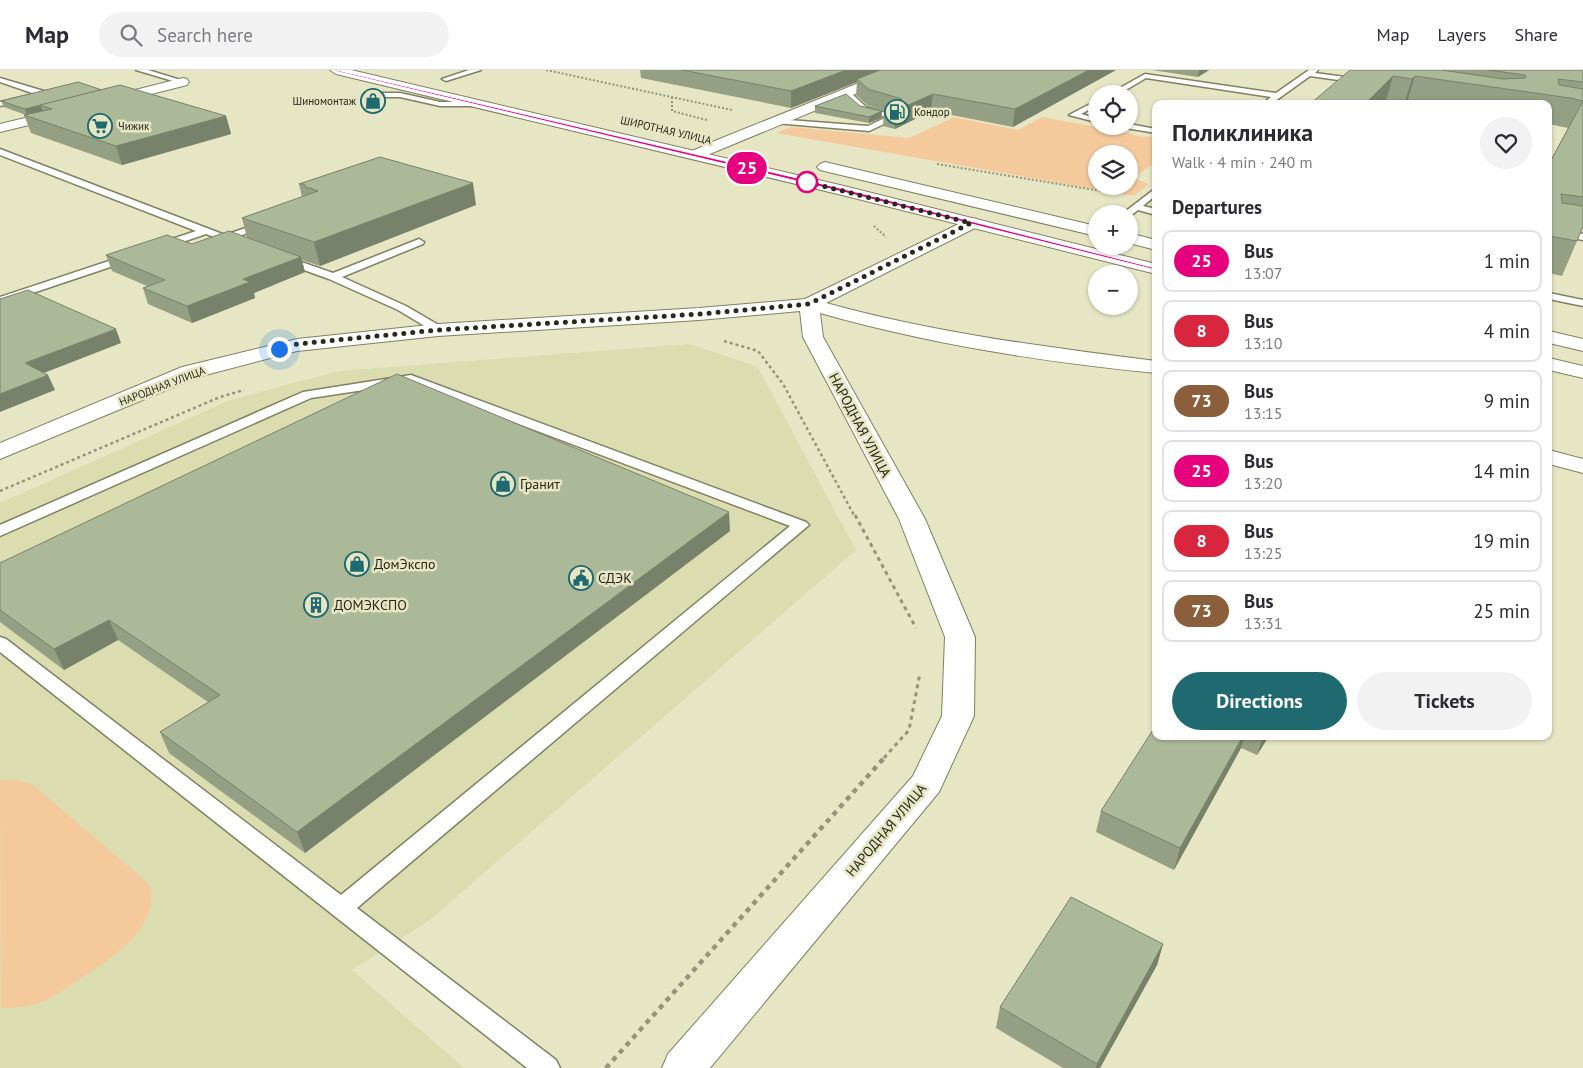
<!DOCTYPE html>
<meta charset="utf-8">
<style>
:root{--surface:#fff;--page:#f2f2f3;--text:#2b2b33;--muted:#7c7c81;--line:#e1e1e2;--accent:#1e6a70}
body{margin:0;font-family:"PT Sans",sans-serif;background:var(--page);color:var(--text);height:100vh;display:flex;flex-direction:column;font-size:19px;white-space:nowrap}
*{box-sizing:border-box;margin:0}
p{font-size:16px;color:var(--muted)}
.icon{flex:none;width:28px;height:28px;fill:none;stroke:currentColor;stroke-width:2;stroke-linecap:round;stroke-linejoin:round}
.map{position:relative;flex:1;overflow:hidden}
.drawer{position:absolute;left:1152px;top:30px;width:400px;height:640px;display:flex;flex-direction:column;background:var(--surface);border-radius:10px;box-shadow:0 1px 4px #0004}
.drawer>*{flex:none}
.badge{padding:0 10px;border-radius:16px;font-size:18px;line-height:32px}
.fabs{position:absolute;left:1088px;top:15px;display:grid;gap:10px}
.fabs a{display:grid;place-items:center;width:50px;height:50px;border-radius:50%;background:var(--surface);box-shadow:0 1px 4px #0004;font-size:25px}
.you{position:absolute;width:25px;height:25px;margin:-12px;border:4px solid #fff;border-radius:50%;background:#1a73e8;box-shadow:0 0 0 8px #1a73e833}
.map>.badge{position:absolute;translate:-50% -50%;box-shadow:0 0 0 2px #fff}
h2{padding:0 20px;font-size:19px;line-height:45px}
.round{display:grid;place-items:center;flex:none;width:52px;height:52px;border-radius:26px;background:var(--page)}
.head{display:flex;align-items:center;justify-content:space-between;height:85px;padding:0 20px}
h1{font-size:24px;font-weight:600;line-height:38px}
.cta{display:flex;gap:10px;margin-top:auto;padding:10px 20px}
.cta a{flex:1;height:58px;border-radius:30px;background:var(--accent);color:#fff;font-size:20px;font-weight:600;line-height:58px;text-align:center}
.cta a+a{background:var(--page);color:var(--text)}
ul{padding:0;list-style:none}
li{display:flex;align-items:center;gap:15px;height:62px;margin:0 10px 8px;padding:0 10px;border:2px solid var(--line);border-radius:10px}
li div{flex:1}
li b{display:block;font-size:19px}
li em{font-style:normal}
li .badge{min-width:55px;font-weight:700;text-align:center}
header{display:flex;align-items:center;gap:30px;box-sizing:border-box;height:70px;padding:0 25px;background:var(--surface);border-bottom:1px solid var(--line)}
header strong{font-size:24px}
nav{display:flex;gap:28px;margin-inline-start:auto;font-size:18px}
.search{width:350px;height:45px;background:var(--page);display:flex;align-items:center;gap:12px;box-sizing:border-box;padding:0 18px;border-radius:28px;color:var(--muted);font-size:19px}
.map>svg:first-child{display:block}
.built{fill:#dcdcb1}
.green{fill:#f4ca9d;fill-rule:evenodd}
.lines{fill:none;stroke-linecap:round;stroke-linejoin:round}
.lane-casing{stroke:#818060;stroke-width:3}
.street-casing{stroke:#818060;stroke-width:2}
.secondary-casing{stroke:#818060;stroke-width:2}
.path-far3{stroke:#94947b;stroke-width:2;stroke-dasharray:2 2;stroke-linecap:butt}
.path-far2{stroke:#94947b;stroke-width:2.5;stroke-dasharray:3 3;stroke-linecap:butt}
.path-far1{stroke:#94947b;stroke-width:3;stroke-dasharray:4 4;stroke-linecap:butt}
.path{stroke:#94947b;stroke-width:4.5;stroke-dasharray:5 5;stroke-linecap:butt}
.lane{fill:#fff;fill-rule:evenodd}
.street{fill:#fff;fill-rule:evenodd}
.secondary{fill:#fff;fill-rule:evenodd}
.wall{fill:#949f84}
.shaded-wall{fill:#78826b}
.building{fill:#acb999;stroke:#78826b}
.line{fill:#e6007e;stroke:#fff}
.walk{stroke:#28281b;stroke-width:5;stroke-dasharray:0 9}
.stop-dot{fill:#fff;stroke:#e6007e;stroke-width:2.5}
.labels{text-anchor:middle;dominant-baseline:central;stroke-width:5;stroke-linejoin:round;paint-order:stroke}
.far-poi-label{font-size:11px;fill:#28281b;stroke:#e7e6c4;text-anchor:start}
.far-street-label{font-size:11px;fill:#28281b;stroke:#e7e6c4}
.street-label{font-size:14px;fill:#28281b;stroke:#e7e6c4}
.poi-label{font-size:14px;fill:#28281b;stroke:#e7e6c4;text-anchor:start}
</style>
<header>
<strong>Map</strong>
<div class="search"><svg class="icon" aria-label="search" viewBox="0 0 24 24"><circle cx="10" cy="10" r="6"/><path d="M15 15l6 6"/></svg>Search here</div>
<nav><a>Map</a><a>Layers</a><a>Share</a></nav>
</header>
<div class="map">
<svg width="1583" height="998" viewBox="0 0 1583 998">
<rect width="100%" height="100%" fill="#e7e6c4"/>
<path class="built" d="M689,274L757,296L856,480L430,850L352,900L464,998H0V433L230,330L339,301Z"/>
<g class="green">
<path d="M954,47L1018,60L1042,47L1129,63C1143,69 1144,65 1156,67V92L1133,108L1149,114L1134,126L776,63L791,57L909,68ZM1096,84H1129V116H1096Z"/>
<path d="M18,710L32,714L150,815C160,859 110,889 79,910C66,918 53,929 39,933C26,937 14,938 1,938L0,711Z"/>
</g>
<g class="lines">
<defs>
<g id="lane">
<path d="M136,0H148L187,12L183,14Z"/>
<path d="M469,0H481L446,11L442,9Z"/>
<path d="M1309,0H1318L1315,3L1360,9L1364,11L1360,13L1310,6L1271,34L1265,32L1271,27L1146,8L1119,24H1109L1145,4L1276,23Z"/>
<path d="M0,8L47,22L48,24L0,36V32L35,24L0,12Z"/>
<path d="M843,21H849L866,37L899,47L869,61L775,53L771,51L775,49L868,56L887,47L860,41L843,25Z"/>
<path d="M381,23H400L440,32H481L485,34L481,36H440L400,27H384L380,25Z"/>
<path d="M1096,31V36L1081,44L1096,48V52L1069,45Z"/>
<path d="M1129,54L1156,59V63L1126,58L1125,56H1129Z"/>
<path d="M0,79L225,165L266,151L271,154L234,168L237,171L232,174L206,164L165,178H157L156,176L157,174L196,161L0,85Z"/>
<path d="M1156,118V125L1143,136L1156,139V145L1138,140L1129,147V144H1122Z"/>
<path d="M1549,158L1583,164V170L1549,164Z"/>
<path d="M419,169L424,172L423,174L342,207L406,236L442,257L444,260L442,263L438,264L398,240L329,209L279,191L278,189L279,187H287L333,203Z"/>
<path d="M130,184L134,185L135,187L134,189L0,234V227Z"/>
<path d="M1549,223L1583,230V236L1549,229Z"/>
<path d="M411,305L806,452L809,455L357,838L556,990L560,998H527L0,582V567L6,569L341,825L790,456L410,313L311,328L0,466V455L303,322Z"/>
</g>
<g id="street">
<path d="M891,0H908L906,3L700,88H690L688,85L690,82L717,70Z"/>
<path d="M183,8L187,9L189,12L187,15L108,35L101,31L103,28Z"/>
<path d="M62,39L69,43L67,46L0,62V54Z"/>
<path d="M971,148L977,149L979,153L977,157L826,233C934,263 1045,277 1156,291V303C1043,292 929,274 820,243L823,267L925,449L975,567L974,646L939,722L710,998H662L668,984L913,706L942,646L945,567L899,449L803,267L800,241L699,250L438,266L297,281L198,307L0,389V373L182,297L297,269L438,254L699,238L805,229Z"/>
<path d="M1549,380L1583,389V403L1549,394Z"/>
</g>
<g id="secondary">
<path d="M330,0H351L844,116L1156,194V204L842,125L336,4Z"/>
<path d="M825,92L1096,156V166L820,100L817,97L820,94Z"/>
<path d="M1129,163L1156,170V180L1129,173Z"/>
<path d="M1549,261L1583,269V281L1549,273Z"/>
<path d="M1549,288L1583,296V308L1549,300Z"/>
</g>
</defs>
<use href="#lane" class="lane-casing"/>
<use href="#street" class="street-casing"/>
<use href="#secondary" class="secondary-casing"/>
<g class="path-far3">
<path d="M546,0L732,40"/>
<path d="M672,27V41L707,50"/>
<path d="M937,94L1113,123"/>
<path d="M874,156L886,167"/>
</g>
<g class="path-far2">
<path d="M724,271L758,281L783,314L855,447"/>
<path d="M0,421L220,327L244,320"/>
</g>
<g class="path-far1">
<path d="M855,445L916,558"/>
<path d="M884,688L909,660L920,603"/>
</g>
<path class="path" d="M606,998L885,687"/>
<use href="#lane" class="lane"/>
<use href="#street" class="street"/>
<use href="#secondary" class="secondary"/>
</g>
<g class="wall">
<path d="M640,0H1116L1013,57L931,41L895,59L883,56L884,41L867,35L856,25L857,12L791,38L641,8Z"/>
<path d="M1152,0H1209L1198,7Z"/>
<path d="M1350,0H1583V157L1562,206L1549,203V94L1568,58L1549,54V34H1416L1407,32L1406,34H1390L1385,33Z"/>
<path d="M102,20L226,46L231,64L122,95L31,63L24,45H26L4,37L1,31Z"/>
<path d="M815,36H860L882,41L881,48L869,53L815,43Z"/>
<path d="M380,87L476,135L320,196L302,190L305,202L254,223L255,228L192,253L148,234L143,218L147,216L112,201L106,185L247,168L242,148L302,127L299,114Z"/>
<path d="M730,461L305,783L169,683L160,662L208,632L118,570L64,600L0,552V493Z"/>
<path d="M1156,666H1269L1257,685L1241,678L1174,800L1096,762L1101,741Z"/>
<path d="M1163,874L1157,895L1100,998H1063L996,958L1000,937Z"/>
</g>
<g class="shaded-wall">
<path d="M846,0H886L857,9V12L791,38V21Z"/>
<path d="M1089,0H1116L1013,57L1015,39Z"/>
<path d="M1201,0H1209L1198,7L1199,1Z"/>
<path d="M1393,6L1385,34H1365Z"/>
<path d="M1415,6L1407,32L1404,34L1412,9Z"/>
<path d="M933,24L931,41L895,59V41Z"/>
<path d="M40,35L43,41L27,45L25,39Z"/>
<path d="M882,41L881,48L869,53V47Z"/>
<path d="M226,46L231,64L122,95L116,76Z"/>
<path d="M473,113L476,135L320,196L314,172Z"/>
<path d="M301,187L305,202L254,223L255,228L192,253L187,236L243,209Z"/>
<path d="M116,259L121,273L31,308L25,293Z"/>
<path d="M48,305L55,320L0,342V324Z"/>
<path d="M729,442L730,461L305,783L297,762Z"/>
<path d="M109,550L118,570L64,600L54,579Z"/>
<path d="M1243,666H1245L1241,678L1174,800L1180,778Z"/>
<path d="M1263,666H1269L1257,685Z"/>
<path d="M1163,874L1157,895L1100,998H1096L1097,994Z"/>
</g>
<g class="building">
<path d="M682,0H846L791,21Z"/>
<path d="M880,0H1089L1015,39L933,24L895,41L884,39L901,32L902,29L868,19L857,9Z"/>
<path d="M1350,0H1441L1503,9L1526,8L1525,5L1488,0H1583V12L1558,9L1559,15L1583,19V31L1570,28L1415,6L1412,9L1393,6L1365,34H1310Z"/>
<path d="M78,12L102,20L25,39L1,31Z"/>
<path d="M120,15L226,46L116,76L24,45L52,39L40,35Z"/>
<path d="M846,24L860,36L882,41L869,47L815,36Z"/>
<path d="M1583,31V127L1561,124L1562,133L1583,136V156L1577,171L1549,166V94Z"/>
<path d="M380,87L473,113L314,172L242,148L318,121L306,117L304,114H299Z"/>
<path d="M229,161L301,187L243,209L250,212L187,236L143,218L165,210L106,185L167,165L192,174Z"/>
<path d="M28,220L116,259L25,293L48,305L0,324V229Z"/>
<path d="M397,304L729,442L297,762L160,662L220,625L109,550L54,579L0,540V493Z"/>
<path d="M1156,655V666H1243L1180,778L1101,741Z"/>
<path d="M1071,827L1163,874L1097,994L1000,937Z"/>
</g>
<path class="line" d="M335,1L336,0L844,119L1159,199L1156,200L843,122Z"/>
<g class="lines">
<path class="walk" d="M279,279L297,274L438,260L700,244L809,234L971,153L807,112"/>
</g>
<defs>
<symbol id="shop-ring" viewBox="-11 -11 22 22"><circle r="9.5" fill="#e7e6c4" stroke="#1e6a70" stroke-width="1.5"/><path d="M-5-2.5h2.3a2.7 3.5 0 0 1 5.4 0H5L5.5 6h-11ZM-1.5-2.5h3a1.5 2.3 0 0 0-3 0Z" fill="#1e6a70"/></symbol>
<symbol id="fuel-ring" viewBox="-11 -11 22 22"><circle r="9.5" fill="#e7e6c4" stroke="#1e6a70" stroke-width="1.5"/><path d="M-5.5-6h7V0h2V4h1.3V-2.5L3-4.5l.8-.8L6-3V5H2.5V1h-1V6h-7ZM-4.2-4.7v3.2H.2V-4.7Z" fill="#1e6a70"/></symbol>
<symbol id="supermarket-ring" viewBox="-11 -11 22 22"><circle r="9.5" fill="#e7e6c4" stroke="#1e6a70" stroke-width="1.5"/><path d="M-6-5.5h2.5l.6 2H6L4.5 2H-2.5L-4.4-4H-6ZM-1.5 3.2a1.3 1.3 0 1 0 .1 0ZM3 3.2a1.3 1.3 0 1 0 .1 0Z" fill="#1e6a70"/></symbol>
<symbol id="civic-ring" viewBox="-11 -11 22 22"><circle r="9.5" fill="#e7e6c4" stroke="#1e6a70" stroke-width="1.5"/><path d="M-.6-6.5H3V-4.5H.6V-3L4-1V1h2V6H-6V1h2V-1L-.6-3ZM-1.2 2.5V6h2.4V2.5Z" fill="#1e6a70"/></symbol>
<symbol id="building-ring" viewBox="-11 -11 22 22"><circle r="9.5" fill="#e7e6c4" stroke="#1e6a70" stroke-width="1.5"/><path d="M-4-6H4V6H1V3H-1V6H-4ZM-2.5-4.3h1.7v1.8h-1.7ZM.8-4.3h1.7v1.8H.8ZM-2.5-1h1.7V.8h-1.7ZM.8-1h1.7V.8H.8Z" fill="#1e6a70"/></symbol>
</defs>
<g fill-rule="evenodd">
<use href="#shop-ring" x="359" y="17" width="28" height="28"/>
<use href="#fuel-ring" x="883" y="28" width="28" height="28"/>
<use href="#supermarket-ring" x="86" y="42" width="28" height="28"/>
<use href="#shop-ring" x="489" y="400" width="28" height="28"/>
<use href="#shop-ring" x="343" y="480" width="28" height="28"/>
<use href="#civic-ring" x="567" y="494" width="28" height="28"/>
<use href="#building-ring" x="302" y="521" width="28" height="28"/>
</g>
<circle class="stop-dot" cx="807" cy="112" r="10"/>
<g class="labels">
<g class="far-poi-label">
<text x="356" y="31" text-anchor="end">Шиномонтаж</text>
<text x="914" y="42">Кондор</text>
<text x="118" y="56">Чижик</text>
</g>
<g class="far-street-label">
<text transform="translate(666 60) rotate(13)">ШИРОТНАЯ УЛИЦА</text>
<text transform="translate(162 316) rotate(-21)">НАРОДНАЯ УЛИЦА</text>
</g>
<g class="street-label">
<text transform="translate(860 355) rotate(62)">НАРОДНАЯ УЛИЦА</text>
<text transform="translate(886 760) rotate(-50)">НАРОДНАЯ УЛИЦА</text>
</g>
<g class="poi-label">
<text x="520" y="414">Гранит</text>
<text x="374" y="494">ДомЭкспо</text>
<text x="598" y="508">СДЭК</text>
<text x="334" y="535">ДОМЭКСПО</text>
</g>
</g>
</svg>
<div class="fabs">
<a><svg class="icon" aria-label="locate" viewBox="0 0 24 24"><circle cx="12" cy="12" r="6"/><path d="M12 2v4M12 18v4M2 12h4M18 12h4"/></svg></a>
<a><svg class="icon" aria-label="layers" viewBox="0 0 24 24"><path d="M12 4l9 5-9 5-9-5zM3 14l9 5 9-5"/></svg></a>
<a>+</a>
<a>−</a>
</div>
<div class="you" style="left:279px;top:279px"></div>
<b class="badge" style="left:747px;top:98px;background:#e6007e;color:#fff">25</b>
<section class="drawer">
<div class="head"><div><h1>Поликлиника</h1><p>Walk · 4 min · 240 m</p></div><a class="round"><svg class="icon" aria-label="heart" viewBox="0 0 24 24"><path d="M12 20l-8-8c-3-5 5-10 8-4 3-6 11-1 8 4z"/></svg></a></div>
<h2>Departures</h2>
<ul>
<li><span class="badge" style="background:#e6007e;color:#fff">25</span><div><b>Bus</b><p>13:07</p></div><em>1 min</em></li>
<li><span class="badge" style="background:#d7263d;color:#fff">8</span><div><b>Bus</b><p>13:10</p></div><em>4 min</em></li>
<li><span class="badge" style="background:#8b5e3c;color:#fff">73</span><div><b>Bus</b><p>13:15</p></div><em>9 min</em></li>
<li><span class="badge" style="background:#e6007e;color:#fff">25</span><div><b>Bus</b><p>13:20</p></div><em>14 min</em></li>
<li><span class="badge" style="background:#d7263d;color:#fff">8</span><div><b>Bus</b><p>13:25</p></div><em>19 min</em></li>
<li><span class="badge" style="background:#8b5e3c;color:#fff">73</span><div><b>Bus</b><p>13:31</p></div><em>25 min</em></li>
</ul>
<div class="cta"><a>Directions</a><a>Tickets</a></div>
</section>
</div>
